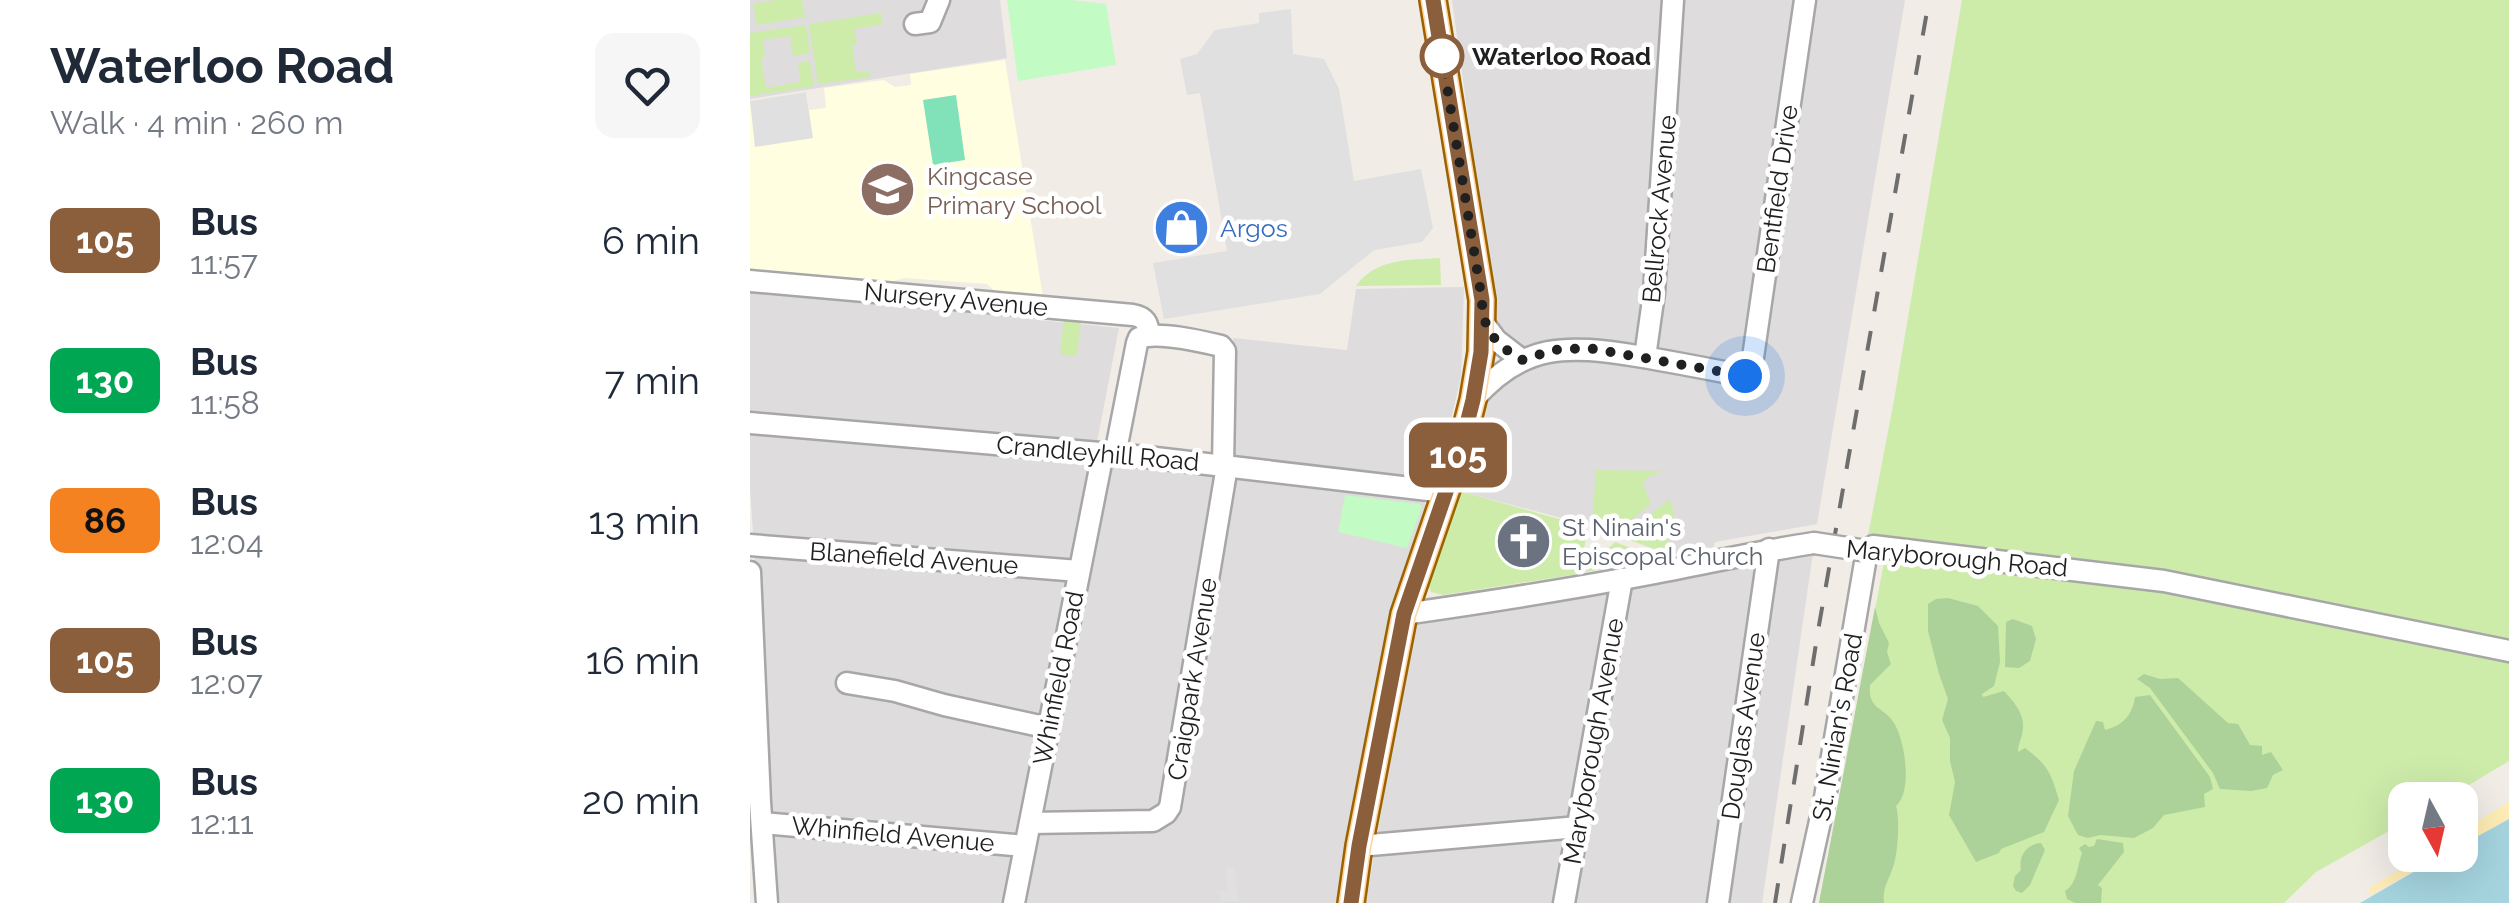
<!DOCTYPE html>
<meta charset="utf-8">
<style>
:root{--surface:#fff;--page:#f6f6f7;--text:#1f2937;--muted:#747a83}
body{margin:0;font-family:Raleway,sans-serif;background:var(--page);color:var(--text);height:100vh;display:flex;flex-direction:column;font-size:38px;white-space:nowrap}
*{box-sizing:border-box;margin:0}
p{font-size:32px;color:var(--muted)}
.icon{flex:none;width:55px;height:55px;fill:none;stroke:currentColor;stroke-width:2;stroke-linecap:round;stroke-linejoin:round}
.map{position:relative;flex:1;overflow:hidden}
.panel{display:flex;flex-direction:column;background:var(--surface);width:750px}
.panel>*{flex:none}
.badge{padding:0 20px;border-radius:15px;font-size:35px;line-height:65px}
.needle{width:65px;rotate:172deg}
.buttons{position:absolute;left:1638px;top:782px;display:grid;gap:20px}
.buttons a{display:grid;place-items:center;width:90px;height:90px;border-radius:20px;background:var(--surface);box-shadow:0 10px 40px #0002;font-size:50px}
.you{position:absolute;width:50px;height:50px;margin:-25px;border:8px solid #fff;border-radius:50%;background:#1a73e8;box-shadow:0 0 0 15px #1a73e833}
.map>.badge{position:absolute;translate:-50% -50%;box-shadow:0 0 0 5px #fff}
.round{display:grid;place-items:center;flex:none;width:105px;height:105px;border-radius:20px;background:var(--page)}
.head{display:flex;align-items:center;justify-content:space-between;height:170px;padding:0 50px}
h1{font-size:48px;font-weight:700;line-height:75px}
ul{padding:0;list-style:none}
li{display:flex;align-items:center;gap:30px;height:140px;padding:0 50px}
li div{flex:1}
li b{display:block;font-size:38px}
li em{font-style:normal}
li .badge{min-width:110px;font-weight:700;text-align:center}
main{display:flex;flex:1;min-height:0}
.map>svg:first-child{display:block}
.residential{fill:#dedcdd}
.education{fill:#fffee0}
.grass{fill:#cdecaa}
.forest{fill:#acd199}
.sand{fill:#ffedb5}
.park{fill:#c2fbc4}
.pitch{fill:#81e2b9}
.parking{fill:#e0e0e0}
.water{fill:#a5d4df}
.lines{fill:none;stroke-linecap:round;stroke-linejoin:round}
.minor-casing{stroke:#a7a7a7;stroke-width:25}
.major-casing{stroke:#9b6200;stroke-width:30}
.minor{stroke:#fff;stroke-width:20}
.major{stroke:#ffd19c;stroke-width:25}
.rail{stroke:#6e6e6e;stroke-width:4;stroke-dasharray:20 20;stroke-linecap:butt}
.minor-bridge-casing{stroke:#a7a7a7;stroke-width:25;stroke-linecap:butt}
.minor-bridge{stroke:#fff;stroke-width:20}
.line-casing{stroke:#fff;stroke-width:22}
.line{stroke:#8b5e3c;stroke-width:15}
.walk{stroke:#202020;stroke-width:10;stroke-dasharray:0 18}
.stop-dot{fill:#fff;stroke:#8b5e3c;stroke-width:5}
.labels{text-anchor:middle;dominant-baseline:central;stroke-width:9;stroke-linejoin:round;paint-order:stroke}
.stop-label{font-size:25px;font-weight:bold;fill:#202020;stroke:#fff;text-anchor:start}
.education-label{font-size:25px;fill:#785e54;stroke:#fff;text-anchor:start}
.street-label{font-size:25px;fill:#202020;stroke:#fff}
.shop-label{font-size:25px;fill:#366cbe;stroke:#fff;text-anchor:start}
.worship-label{font-size:25px;fill:#5b616d;stroke:#fff;text-anchor:start}
</style>
<main>
<section class="panel">
<div class="head"><div><h1>Waterloo Road</h1><p>Walk · 4 min · 260 m</p></div><a class="round"><svg class="icon" aria-label="heart" viewBox="0 0 24 24"><path d="M12 20l-8-8c-3-5 5-10 8-4 3-6 11-1 8 4z"/></svg></a></div>
<ul>
<li><span class="badge" style="background:#8b5e3c;color:#fff">105</span><div><b>Bus</b><p>11:57</p></div><em>6 min</em></li>
<li><span class="badge" style="background:#00a651;color:#fff">130</span><div><b>Bus</b><p>11:58</p></div><em>7 min</em></li>
<li><span class="badge" style="background:#f58220;color:#111">86</span><div><b>Bus</b><p>12:04</p></div><em>13 min</em></li>
<li><span class="badge" style="background:#8b5e3c;color:#fff">105</span><div><b>Bus</b><p>12:07</p></div><em>16 min</em></li>
<li><span class="badge" style="background:#00a651;color:#fff">130</span><div><b>Bus</b><p>12:11</p></div><em>20 min</em></li>
</ul>
</section>
<div class="map">
<svg width="1759" height="903" viewBox="0 0 1759 903">
<rect width="100%" height="100%" fill="#f1ece6"/>
<g class="residential">
<path d="M0,0H250L257,58L0,99Z"/>
<path d="M702,0H1155L1067,524L965,542L963,548L918,556L919,547L714,492L755,341L747,329Z"/>
<path d="M714,287L711,377L685,486L477,460L483,338L597,350L606,289Z"/>
<path d="M0,291L369,328L258,903H27L0,487Z"/>
<path d="M359,465L671,499L677,506L651,590L624,704L592,903H271Z"/>
<path d="M1063,553L1012,903H616L662,624Z"/>
</g>
<path class="education" d="M255,60L293,297L247,293L237,284L155,278L137,283L0,269V101L56,92L59,110L76,108L74,88L134,80L145,87L161,85L160,74Z"/>
<g class="grass">
<path d="M26,0H52L55,17L7,25L3,4Z"/>
<path d="M1212,0H1759V761L1694,800H1655V822L1566,872L1534,903H1069L1135,557L1137,539L1118,536L1144,400Z"/>
<path d="M131,13L133,24L104,29L107,44L102,46L106,72L119,71L120,77L68,84L59,24Z"/>
<path d="M56,25L60,53L43,56L40,36L13,40L15,57L11,58L16,88L50,82L48,63L60,61L64,86L0,96V33Z"/>
<path d="M690,258L691,285L606,286C626,258 659,260 690,258Z"/>
<path d="M314,319L331,321L327,356L310,354Z"/>
<path d="M846,470L915,471L898,477L893,484L901,504L867,531L862,515L855,517L860,534L842,524Z"/>
<path d="M710,491L830,525L829,530L837,532L830,571L828,574L693,595L681,592L678,585Z"/>
<path d="M920,499L924,513L915,553L871,537Z"/>
<path d="M865,542L909,559L835,572Z"/>
</g>
<g class="forest">
<path d="M1198,598L1228,606L1248,626L1250,662L1244,686L1232,694L1233,697L1254,691C1263,701 1274,713 1273,727C1273,736 1268,743 1268,752L1275,748C1298,765 1301,773 1309,800L1294,832L1251,849L1249,853L1226,862L1199,815L1205,782L1200,761V738L1192,720L1198,699L1189,674L1178,631V604L1186,599Z"/>
<path d="M1125,607L1129,623L1139,643L1137,652L1141,664L1120,685C1118,711 1134,706 1144,723C1155,741 1163,791 1146,806C1150,819 1148,850 1144,864C1140,879 1132,886 1134,903H1069Z"/>
<path d="M1263,619L1282,626L1286,639L1280,661L1269,668L1255,667L1256,622Z"/>
<path d="M1394,674L1410,679L1428,678L1478,723L1488,724L1500,745L1512,746V755L1521,752L1533,770L1523,775L1517,788L1501,791L1470,789L1463,773L1400,688L1387,679Z"/>
<path d="M1400,695L1460,777L1463,789L1454,794L1455,807L1414,815L1403,828L1384,838L1350,835L1338,838L1328,835L1318,816L1324,771L1346,721L1353,722L1355,730C1373,725 1382,716 1385,697Z"/>
<path d="M1347,839L1373,843L1374,852L1348,885L1352,888L1351,903H1325L1317,899L1315,891C1327,884 1327,867 1332,853L1329,848L1335,844L1339,847L1344,846Z"/>
<path d="M1291,843L1295,850L1280,885L1272,893L1266,891L1263,886L1265,876L1271,870C1268,856 1277,844 1291,843Z"/>
</g>
<g class="sand">
<path d="M1759,802V819L1710,846V832Z"/>
<path d="M1673,855H1693L1620,895V888Z"/>
</g>
<g class="park">
<path d="M257,0H321L356,4L366,65L268,81Z"/>
<path d="M595,495L669,504L672,507L657,548L588,532Z"/>
</g>
<path class="pitch" d="M206,95L215,160L183,165L173,100Z"/>
<g class="parking">
<path d="M541,9L543,54L574,59L589,89L604,181L671,169L683,228L672,242L624,250L570,294L414,319L403,263L477,251L450,93L437,95L430,59L447,54L465,30L509,23V13Z"/>
<path d="M56,92L63,138L5,147L0,101Z"/>
<path d="M476,868H485L488,901L470,902L469,891L477,890Z"/>
</g>
<path class="water" d="M1759,819V903H1610L1693,855H1710V846Z"/>
<g class="lines">
<defs>
<g id="minor">
<path d="M165,24L180,22L189,0"/>
<path d="M0,281L383,315C395,317 398,323 399,335"/>
<path d="M732,321L746,340L772,360"/>
<path d="M895,357L904,293L923,0"/>
<path d="M723,400C773,342 818,345 887,356C923,362 959,369 995,376L1001,371L1055,0"/>
<path d="M0,423L397,457L695,492"/>
<path d="M365,455L387,343L389,338C407,331 450,341 471,346L475,351L473,466"/>
<path d="M0,545L329,571"/>
<path d="M0,572L10,802L17,903"/>
<path d="M654,614C738,602 821,589 905,573C958,563 1010,551 1064,543"/>
<path d="M97,683L145,691L194,705L299,728"/>
<path d="M12,823L275,846"/>
<path d="M280,823L403,821L416,813L420,807L477,466"/>
<path d="M609,846L828,827"/>
<path d="M264,903L353,453"/>
<path d="M814,903L872,579"/>
<path d="M968,903L1019,549"/>
<path d="M1052,903L1074,803L1117,551L1123,546L1414,581L1759,651"/>
</g>
<path id="major" d="M601,903L609,846L654,614L710,451L723,400L731,352L732,300L683,0"/>
</defs>
<use href="#minor" class="minor-casing"/>
<use href="#major" class="major-casing"/>
<use href="#minor" class="minor"/>
<use href="#major" class="major"/>
<path class="rail" d="M1025,903L1068,631L1179,0"/>
<defs>
<path id="minor-bridge" d="M1064,543L1117,551"/>
</defs>
<use href="#minor-bridge" class="minor-bridge-casing"/>
<use href="#minor-bridge" class="minor-bridge"/>
</g>
<g class="lines">
<defs>
<path id="line" d="M601,903L609,846L654,614L710,451L723,400L731,352L732,300L683,0"/>
</defs>
<use href="#line" class="line-casing"/>
<use href="#line" class="line"/>
<path class="walk" d="M692,56L732,300C732,329 746,345 772,360L804,350L838,348L995,376"/>
</g>
<defs>
<symbol id="school-disc" viewBox="-11 -11 22 22"><circle r="9.5" fill="#8d6e63" stroke="#fff"/><path d="M0-5L7-2L0 1L-7-2ZM-4 1L0 2.5L4 1V4Q0 6-4 4Z" fill="#fff"/></symbol>
<symbol id="shop-disc" viewBox="-11 -11 22 22"><circle r="9.5" fill="#3f7fe0" stroke="#fff"/><path d="M-5-2.5h2.3a2.7 3.5 0 0 1 5.4 0H5L5.5 6h-11ZM-1.5-2.5h3a1.5 2.3 0 0 0-3 0Z" fill="#fff"/></symbol>
<symbol id="church-disc" viewBox="-11 -11 22 22"><circle r="9.5" fill="#6b7280" stroke="#fff"/><path d="M-1.2-6h2.4v3.5h3.3v2.4h-3.3V6h-2.4V-.1h-3.3v-2.4h3.3Z" fill="#fff"/></symbol>
</defs>
<g fill-rule="evenodd">
<use href="#school-disc" x="106" y="158" width="63" height="63"/>
<use href="#shop-disc" x="400" y="196" width="63" height="63"/>
<use href="#church-disc" x="742" y="510" width="63" height="63"/>
</g>
<circle class="stop-dot" cx="692" cy="56" r="20"/>
<g class="labels">
<g class="stop-label">
<text x="722" y="56">Waterloo Road</text>
</g>
<g class="education-label">
<text x="177" y="176">Kingcase<tspan x="177" dy="29">Primary School</tspan></text>
</g>
<g class="street-label">
<text transform="translate(1027 189) rotate(-82)">Bentfield Drive</text>
<text transform="translate(909 209) rotate(-85)">Bellrock Avenue</text>
<text transform="translate(206 299) rotate(5)">Nursery Avenue</text>
<text transform="translate(348 453) rotate(5)">Crandleyhill Road</text>
<text transform="translate(164 558) rotate(4)">Blanefield Avenue</text>
<text transform="translate(1207 558) rotate(5)">Maryborough Road</text>
<text transform="translate(308 678) rotate(-79)">Whinfield Road</text>
<text transform="translate(442 679) rotate(-81)">Craigpark Avenue</text>
<text transform="translate(993 726) rotate(-82)">Douglas Avenue</text>
<text transform="translate(1087 727) rotate(-80)">St. Ninian's Road</text>
<text transform="translate(843 741) rotate(-80)">Maryborough Avenue</text>
<text transform="translate(143 834) rotate(5)">Whinfield Avenue</text>
</g>
<g class="shop-label">
<text x="470" y="228">Argos</text>
</g>
<g class="worship-label">
<text x="812" y="527">St Ninain's<tspan x="812" dy="29">Episcopal Church</tspan></text>
</g>
</g>
</svg>
<div class="buttons">
<a><svg class="needle" viewBox="-14 -14 28 28"><path d="M0-13l5 13h-10z" fill="#e53935"/><path d="M0 13l5-13h-10z" fill="#747a83"/></svg></a>
</div>
<div class="you" style="left:995px;top:376px"></div>
<b class="badge" style="left:708px;top:455px;background:#8b5e3c;color:#fff">105</b>
</div>
</main>
